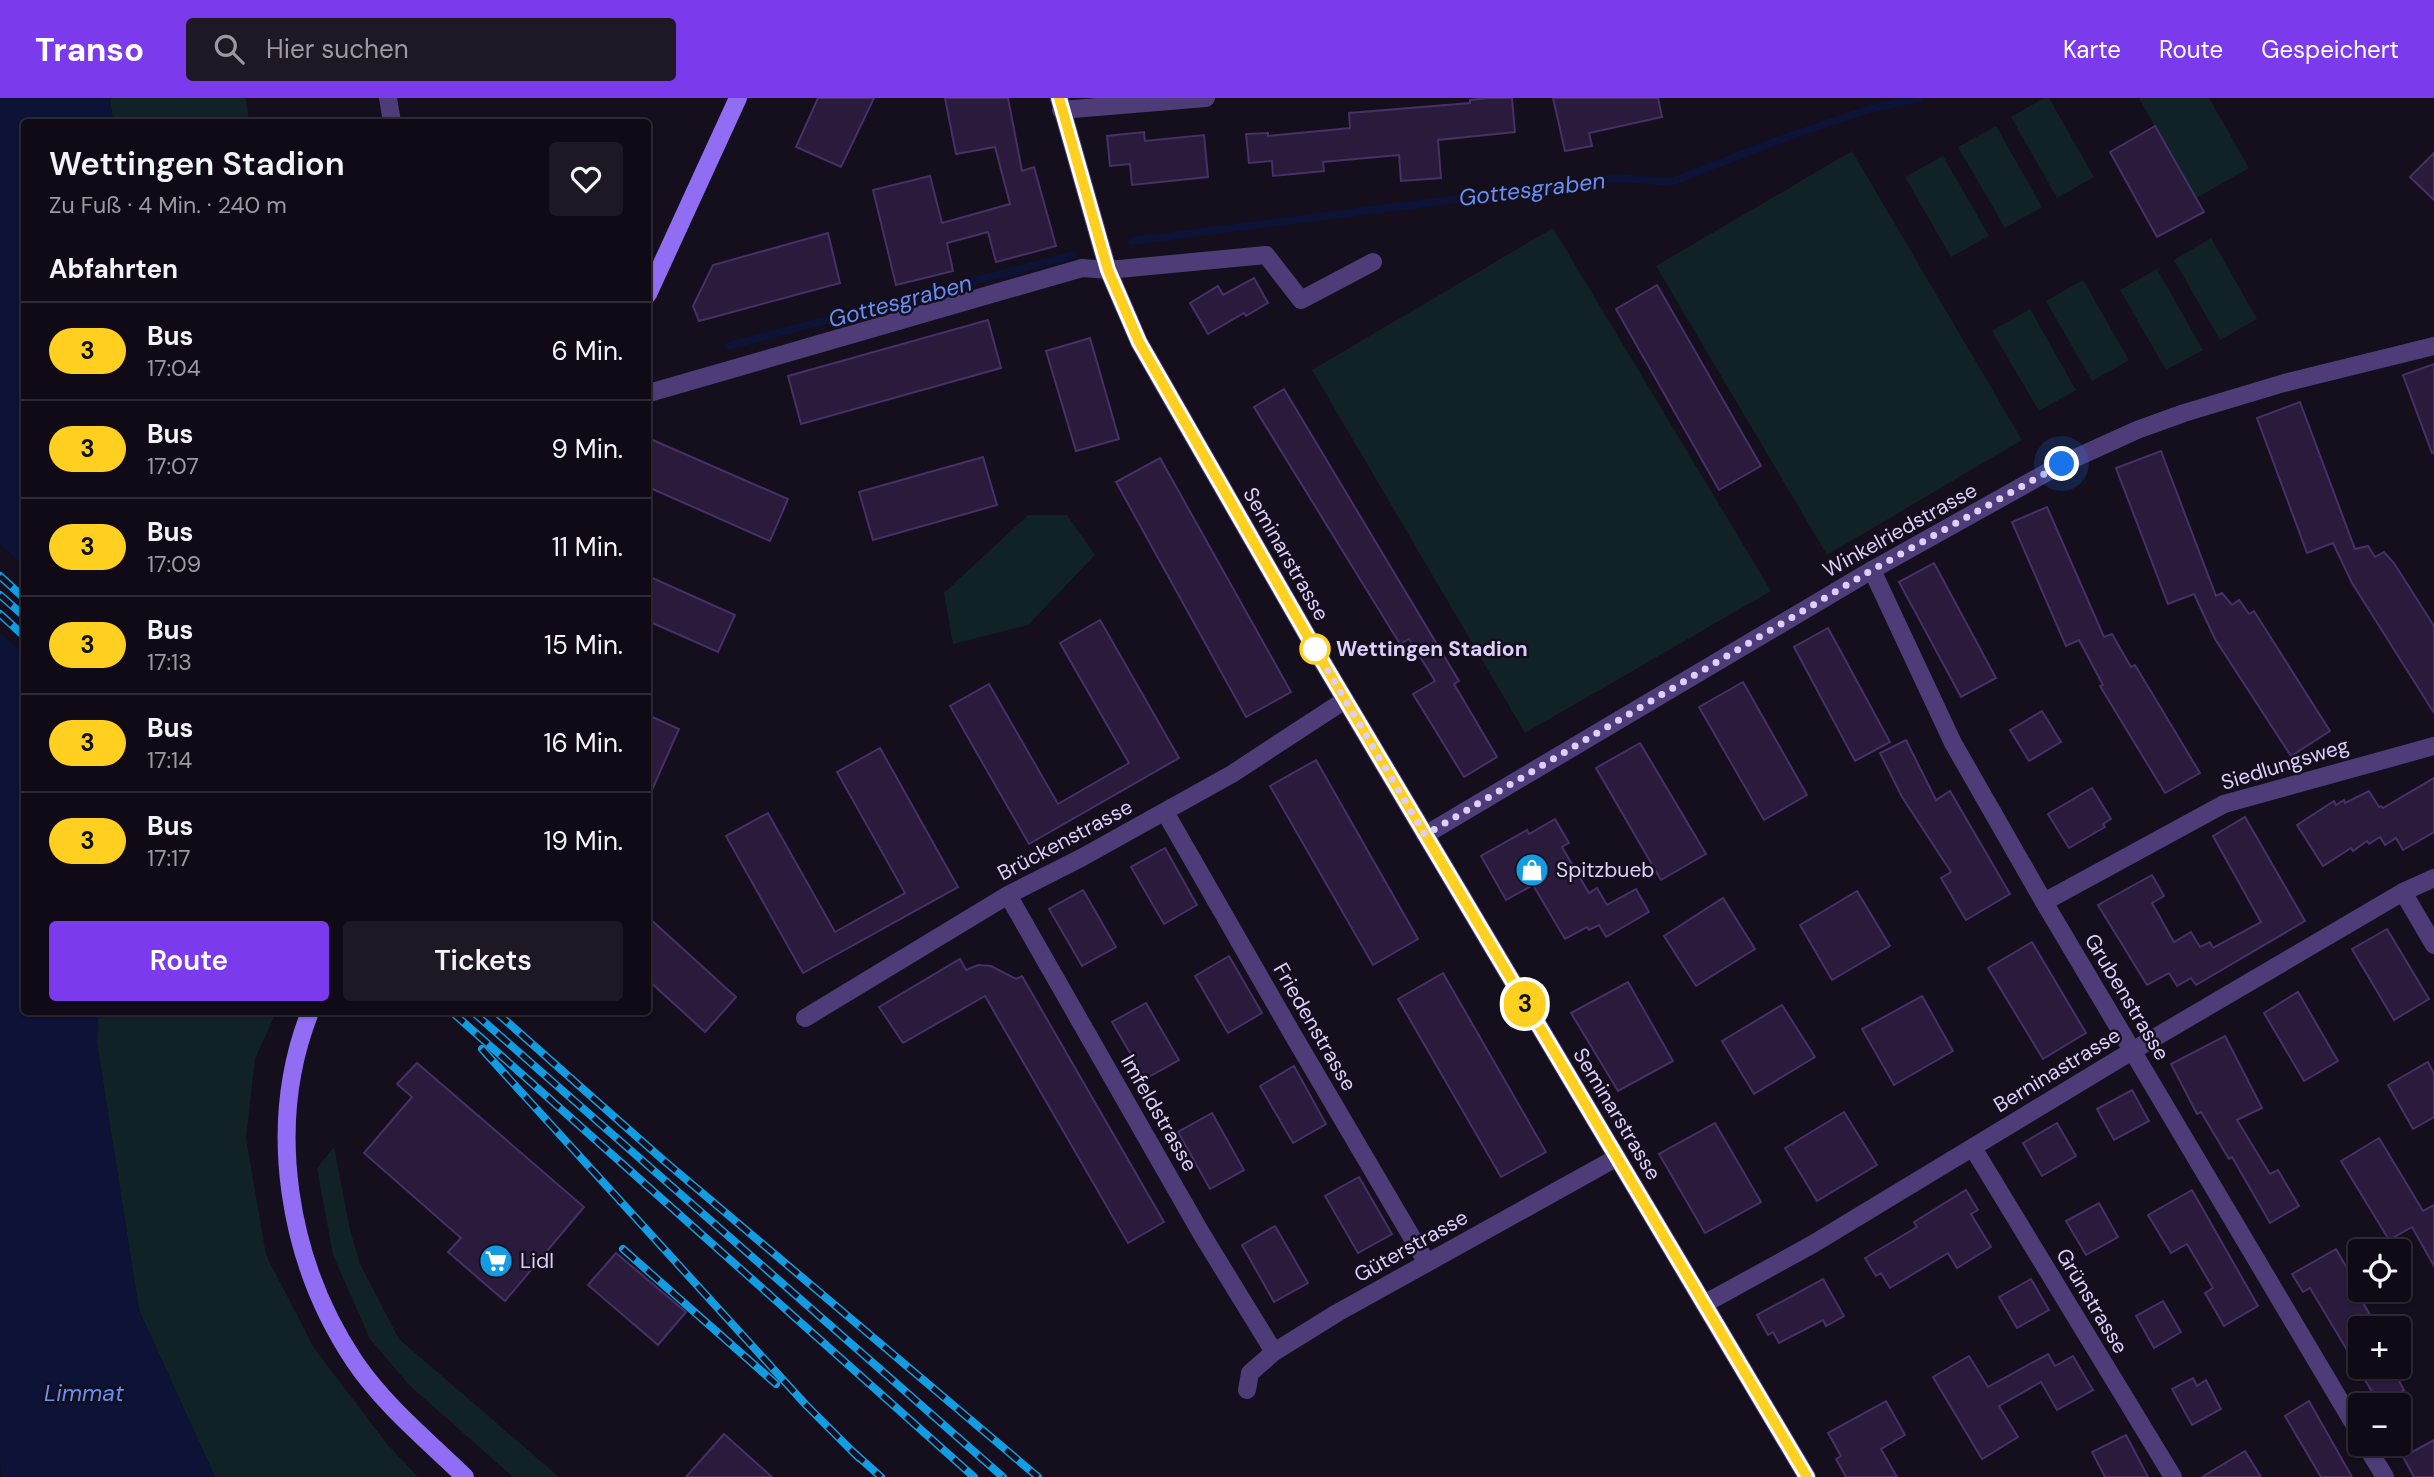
<!DOCTYPE html>
<html lang="de">
<meta charset="utf-8">
<style>
:root{--surface:#0f0a16;--page:#1d1823;--text:#f1f3f6;--muted:#9b9aa1;--line:#2f2b35;--accent:#7c3aed}
body{margin:0;font-family:"DM Sans",sans-serif;background:var(--page);color:var(--text);height:100vh;display:flex;flex-direction:column;font-size:26px;white-space:nowrap}
*{box-sizing:border-box;margin:0}
p{font-size:23px;color:var(--muted)}
.icon{flex:none;width:38px;height:38px;fill:none;stroke:currentColor;stroke-width:2;stroke-linecap:round;stroke-linejoin:round}
.map{position:relative;flex:1;overflow:hidden}
.panel{position:absolute;left:21px;top:21px;width:630px;height:896px;display:flex;flex-direction:column;background:var(--surface);border-radius:7px;box-shadow:0 2px 5px #0004,0 0 0 2px var(--line)}
.panel>*{flex:none}
.badge{padding:0 14px;border-radius:23px;font-size:24px;line-height:46px}
.tools{position:absolute;left:2348px;top:1141px;display:grid;gap:14px}
.tools a{display:grid;place-items:center;width:63px;height:63px;border-radius:7px;background:var(--surface);box-shadow:0 2px 5px #0004,0 0 0 2px var(--line);font-size:35px}
.you{position:absolute;width:35px;height:35px;margin:-18px;border:5px solid #fff;border-radius:50%;background:#1a73e8;box-shadow:0 0 0 10px #1a73e833}
.map>.badge{position:absolute;translate:-50% -50%;box-shadow:0 0 0 4px #fff}
h2{padding:0 28px;font-size:26px;line-height:63px}
.round{display:grid;place-items:center;flex:none;width:74px;height:74px;border-radius:7px;background:var(--page)}
.head{display:flex;align-items:center;justify-content:space-between;height:119px;padding:0 28px}
h1{font-size:33px;font-weight:600;line-height:52px}
.primary-button{display:flex;gap:14px;margin-top:auto;padding:14px 28px}
.primary-button a{flex:1;height:80px;border-radius:7px;background:var(--accent);color:#fff;font-size:28px;font-weight:600;line-height:80px;text-align:center}
.primary-button a+a{background:var(--page);color:var(--text)}
ul{padding:0;list-style:none}
li{display:flex;align-items:center;gap:21px;height:98px;padding:0 28px;border-top:2px solid var(--line)}
li div{flex:1}
li b{display:block;font-size:26px}
li em{font-style:normal}
li .badge{min-width:77px;font-weight:700;text-align:center}
header{display:flex;align-items:center;gap:42px;box-sizing:border-box;height:98px;padding:0 35px;background:var(--accent);color:#fff}
header strong{font-size:33px}
nav{display:flex;gap:38px;margin-inline-start:auto;font-size:24px}
.search{width:490px;height:63px;background:var(--page);display:flex;align-items:center;gap:18px;box-sizing:border-box;padding:0 24px;border-radius:7px;color:var(--muted);font-size:26px}
.map>svg:first-child{display:block}
.green{fill:#112227}
.water{fill:#0d1237}
.pier{fill:#140e1d}
.lines{fill:none;stroke-linecap:round;stroke-linejoin:round}
.stream{stroke:#0d1237;stroke-width:8}
.building{fill:#2a1b3d;stroke:#472f67;stroke-width:2}
.minor{stroke:#4d3c78;stroke-width:18}
.tertiary{stroke:#4d3c78;stroke-width:18}
.secondary{stroke:#906df3;stroke-width:18}
.rail-casing{stroke:#139ce2;stroke-width:8}
.rail{stroke:#140e1d;stroke-width:5;stroke-dasharray:16;stroke-linecap:butt}
.line-casing{stroke:#fff;stroke-width:16}
.line{stroke:#ffd020;stroke-width:10}
.walk{stroke:#decefb;stroke-width:7;stroke-dasharray:0 12.6}
.stop-dot{fill:#fff;stroke:#ffd020;stroke-width:3.5}
.labels{text-anchor:middle;dominant-baseline:central;stroke-width:5;stroke-linejoin:round;paint-order:stroke}
.street-label{font-size:21px;fill:#decefb;stroke:#140e1d}
.stop-label{font-size:21px;font-weight:bold;fill:#decefb;stroke:#140e1d;text-anchor:start}
.poi-label{font-size:21px;fill:#decefb;stroke:#140e1d;text-anchor:start}
.water-label{font-size:23px;font-style:italic;fill:#658ff2;stroke:#140e1d}
</style>
<header>
<strong>Transo</strong>
<div class="search"><svg class="icon" aria-label="search" viewBox="0 0 24 24"><circle cx="10" cy="10" r="6"/><path d="M15 15l6 6"/></svg>Hier suchen</div>
<nav><a>Karte</a><a>Route</a><a>Gespeichert</a></nav>
</header>
<div class="map">
<svg width="2434" height="1379" viewBox="0 0 2434 1379">
<rect width="100%" height="100%" fill="#140e1d"/>
<g class="green">
<path d="M110,0H246L249,24H113Z"/>
<path d="M2044,0H2049L2094,79L2057,100L2011,19Z"/>
<path d="M2139,0H2209L2249,70L2196,100Z"/>
<path d="M1996,28L2042,109L2005,130L1958,49Z"/>
<path d="M1852,53L2022,342L1827,457L1656,168Z"/>
<path d="M1943,58L1989,138L1951,159L1905,79Z"/>
<path d="M1553,130L1771,493L1525,635L1312,272Z"/>
<path d="M2211,140L2257,221L2220,242L2174,162Z"/>
<path d="M2157,171L2203,252L2166,272L2120,192Z"/>
<path d="M2083,182L2129,262L2092,283L2046,203Z"/>
<path d="M2030,211L2076,292L2039,313L1992,233Z"/>
<path d="M1028,417H1067L1095,457L1028,527L953,546L944,495Z"/>
<path d="M98,914H276L255,961L246,1040L266,1157L314,1250L387,1346L418,1379H215L139,1212L97,945Z"/>
<path d="M334,1049L350,1132L360,1166L399,1241L559,1379H513L409,1287L370,1241L333,1157L317,1070Z"/>
</g>
<path class="water" d="M0,0H110L113,24H24V914H98L97,945L139,1212L215,1379H2L0,1367Z"/>
<path class="pier" d="M0,446L24,468V556L0,535Z"/>
<g class="lines">
<g class="stream">
<path d="M1132,143L1620,80L1671,84L1779,42L1870,11L1920,0"/>
<path d="M728,248L1073,157"/>
</g>
</g>
<g class="building">
<path d="M818,0H874L841,69L796,49Z"/>
<path d="M945,0H1008L1022,73L1034,69L1056,148L996,164L988,134L947,145L953,173L896,187L873,92L930,78L942,125L1010,106L995,49L956,56Z"/>
<path d="M1488,0H1512L1515,34L1438,42L1441,80L1401,83L1399,57L1323,64L1324,73L1273,78L1272,63L1249,65L1246,36L1268,35V38L1350,30L1349,15L1470,5V2Z"/>
<path d="M1553,0H1658L1662,19L1589,35L1592,48L1565,53Z"/>
<path d="M2155,28L2204,114L2157,139L2110,54Z"/>
<path d="M1144,34L1145,43L1204,37L1208,79L1132,87L1130,66L1110,68L1107,38Z"/>
<path d="M2434,55V102L2410,79Z"/>
<path d="M828,135L840,185L699,223L693,208L713,167Z"/>
<path d="M1254,180L1268,205L1246,218L1244,215L1208,236L1190,205L1218,188L1223,197Z"/>
<path d="M1657,187L1761,368L1719,392L1616,211Z"/>
<path d="M988,222L1001,270L801,326L788,278Z"/>
<path d="M1090,240L1119,341L1076,353L1046,253Z"/>
<path d="M2434,266V355H2432L2403,277Z"/>
<path d="M1284,291L1459,583L1454,586L1497,659L1464,679L1413,596L1435,583L1409,541L1400,546L1254,309Z"/>
<path d="M2300,304L2355,451L2368,448L2375,459L2384,454L2394,465L2434,528V615L2352,485L2333,445L2307,455L2257,320Z"/>
<path d="M648,340L788,401L770,443L648,389Z"/>
<path d="M2161,353L2216,498L2222,495L2232,507L2239,502L2249,516L2254,513L2330,633L2291,658L2215,541L2194,496L2168,506L2116,370Z"/>
<path d="M983,359L997,407L873,442L859,394Z"/>
<path d="M1160,360L1291,594L1246,619L1116,384Z"/>
<path d="M2047,409L2104,539L2112,536L2131,569L2135,567L2200,675L2165,695L2100,588L2103,587L2079,542L2066,548L2012,424Z"/>
<path d="M1934,465L1996,580L1961,599L1899,484Z"/>
<path d="M648,478L735,517L718,554L648,523Z"/>
<path d="M1100,522L1179,660L1029,746L950,608L989,586L1058,706L1129,665L1060,545Z"/>
<path d="M1828,530L1890,644L1855,663L1794,549Z"/>
<path d="M1743,584L1807,697L1764,722L1699,609Z"/>
<path d="M2042,613L2061,644L2029,663L2010,632Z"/>
<path d="M648,617L679,631L648,701Z"/>
<path d="M1906,642L1936,702L1950,693L2010,796L1966,822L1941,780L1951,774L1902,699L1880,655Z"/>
<path d="M1640,645L1706,756L1661,782L1596,670Z"/>
<path d="M880,650L958,789L803,875L726,738L768,715L835,834L905,795L837,674Z"/>
<path d="M1316,662L1418,841L1373,867L1270,688Z"/>
<path d="M2434,680V734L2403,752L2396,740L2385,747L2380,739L2369,746L2367,743L2353,753L2351,750L2323,768L2297,727L2334,703L2336,707L2344,702L2345,705L2369,693L2379,709L2381,708L2383,710Z"/>
<path d="M2092,690L2111,721L2103,726L2105,729L2069,750L2048,716Z"/>
<path d="M2245,719L2305,823L2196,887L2191,880L2177,888L2169,875L2147,887L2098,807L2152,777L2164,798L2152,805L2174,844L2191,834L2200,849L2210,844L2213,850L2261,824L2213,738Z"/>
<path d="M1555,721L1569,745L1562,749L1589,795L1597,790L1607,807L1636,791L1649,814L1606,839L1599,827L1589,832L1587,829L1565,841L1533,787L1506,802L1481,758L1527,732L1529,736Z"/>
<path d="M1165,750L1197,807L1164,826L1131,769Z"/>
<path d="M1083,792L1116,849L1082,868L1049,811Z"/>
<path d="M1857,793L1890,848L1832,882L1800,827Z"/>
<path d="M1723,800L1755,851L1696,888L1664,838Z"/>
<path d="M648,819L736,899L705,934L648,882Z"/>
<path d="M2387,831L2429,901L2394,922L2352,851Z"/>
<path d="M2032,844L2086,935L2043,961L1988,870Z"/>
<path d="M1229,858L1262,915L1228,935L1195,878Z"/>
<path d="M960,861L966,872L978,867L991,868L1016,881L1022,878L1164,1124L1128,1145L985,898L903,945L879,909Z"/>
<path d="M1443,875L1546,1054L1501,1079L1398,901Z"/>
<path d="M1628,884L1673,963L1618,993L1571,915Z"/>
<path d="M2298,894L2338,963L2304,983L2264,915Z"/>
<path d="M1922,898L1953,953L1894,987L1862,931Z"/>
<path d="M1146,905L1179,962L1145,981L1112,924Z"/>
<path d="M1782,907L1815,959L1754,996L1722,943Z"/>
<path d="M2225,938L2262,1010L2237,1022L2270,1076L2278,1072L2299,1108L2270,1125L2232,1059L2229,1061L2201,1014L2197,1016L2171,966Z"/>
<path d="M2428,964L2434,976V1019L2413,1031L2388,987Z"/>
<path d="M417,965L584,1109L505,1203L448,1154L461,1140L364,1055L412,999L397,986Z"/>
<path d="M1294,968L1326,1026L1293,1045L1260,988Z"/>
<path d="M2132,992L2149,1023L2114,1042L2097,1011Z"/>
<path d="M1844,1014L1877,1067L1817,1103L1785,1050Z"/>
<path d="M1212,1015L1244,1072L1210,1091L1178,1034Z"/>
<path d="M1715,1025L1761,1104L1705,1135L1659,1056Z"/>
<path d="M2057,1025L2076,1058L2042,1078L2023,1045Z"/>
<path d="M2379,1040L2423,1113L2434,1107V1168L2412,1129L2389,1142L2341,1063Z"/>
<path d="M1359,1079L1392,1136L1358,1155L1325,1098Z"/>
<path d="M1966,1092L1978,1112L1971,1116L1991,1149L1957,1170L1948,1155L1890,1190L1881,1175L1876,1178L1865,1160L1917,1129L1914,1124Z"/>
<path d="M2192,1092L2258,1208L2224,1228L2205,1195L2213,1190L2187,1146L2171,1155L2148,1117Z"/>
<path d="M2099,1105L2118,1139L2086,1157L2066,1123Z"/>
<path d="M1275,1128L1308,1185L1274,1204L1242,1147Z"/>
<path d="M2336,1151L2362,1196L2359,1198L2378,1230H2361V1269H2398L2393,1272L2404,1292L2397,1296L2403,1307H2380L2310,1190L2303,1194L2292,1176Z"/>
<path d="M616,1155L686,1214L658,1247L588,1187Z"/>
<path d="M1823,1181L1844,1218L1826,1228L1823,1222L1779,1245L1773,1234L1768,1237L1757,1217Z"/>
<path d="M2031,1181L2049,1212L2017,1230L1999,1199Z"/>
<path d="M2163,1203L2181,1234L2154,1250L2136,1218Z"/>
<path d="M2048,1256L2055,1268L2073,1258L2093,1292L2057,1312L2041,1284L1999,1308L2018,1339L1982,1361L1933,1279L1969,1258L1988,1289Z"/>
<path d="M2193,1280L2197,1288L2206,1282L2221,1311L2192,1327L2172,1291Z"/>
<path d="M1886,1303L1905,1337L1881,1351L1897,1379H1846L1836,1361L1841,1358L1828,1335Z"/>
<path d="M2309,1303L2352,1379H2321L2285,1318Z"/>
<path d="M724,1336L772,1379H686Z"/>
<path d="M2126,1337L2148,1379H2105L2092,1354Z"/>
<path d="M2434,1342V1379H2414L2403,1359Z"/>
<path d="M2245,1353L2261,1379H2202Z"/>
</g>
<g class="lines">
<g class="minor">
<path d="M388,0L392,24"/>
<path d="M1061,12L1206,0"/>
<path d="M649,295L1082,170L1108,172L1266,157L1301,202L1373,164"/>
<path d="M1872,472L1953,645L2044,804L2361,1338"/>
<path d="M1165,714L1293,937L1427,1165"/>
<path d="M1425,737L1872,472L2062,366L2137,332L2184,315L2284,285L2434,248"/>
<path d="M2403,794L2434,847"/>
<path d="M1008,797L1201,1135L1274,1254"/>
<path d="M2044,804L2224,706L2434,648"/>
<path d="M805,920L1008,797L1081,760L1232,676L1345,602"/>
<path d="M1973,1050L2173,1379"/>
<path d="M1704,1206L1813,1146L2132,953L2403,794L2434,780"/>
<path d="M1247,1292L1250,1275L1274,1254L1337,1215L1616,1060"/>
<path d="M2365,1346L2385,1379"/>
</g>
<path class="tertiary" d="M1059,0L1108,172L1139,244L1315,551L1807,1379"/>
<g class="secondary">
<path d="M648,196L738,0"/>
<path d="M310,914C265,1028 288,1164 355,1264C385,1308 427,1342 465,1379"/>
</g>
<defs>
<g id="rail">
<path d="M0,478L24,500"/>
<path d="M0,497L24,518"/>
<path d="M0,516L24,538"/>
<path d="M452,914L974,1379"/>
<path d="M473,914L1003,1379"/>
<path d="M496,914L662,1061L1038,1379"/>
<path d="M482,951L806,1307L859,1360"/>
<path d="M623,1151L776,1286"/>
<path d="M852,1353L881,1379"/>
</g>
</defs>
<use href="#rail" class="rail-casing"/>
<use href="#rail" class="rail"/>
</g>
<g class="lines">
<defs>
<path id="line" d="M1059,0L1108,172L1139,244L1315,551L1807,1379"/>
</defs>
<use href="#line" class="line-casing"/>
<use href="#line" class="line"/>
<path class="walk" d="M1315,551L1425,737L1872,472L2062,366"/>
</g>
<defs>
<symbol id="shop-disc" viewBox="-11 -11 22 22"><circle r="9.5" fill="#139ce2" stroke="#140e1d"/><path d="M-5-2.5h2.3a2.7 3.5 0 0 1 5.4 0H5L5.5 6h-11ZM-1.5-2.5h3a1.5 2.3 0 0 0-3 0Z" fill="#fff"/></symbol>
<symbol id="supermarket-disc" viewBox="-11 -11 22 22"><circle r="9.5" fill="#139ce2" stroke="#140e1d"/><path d="M-6-5.5h2.5l.6 2H6L4.5 2H-2.5L-4.4-4H-6ZM-1.5 3.2a1.3 1.3 0 1 0 .1 0ZM3 3.2a1.3 1.3 0 1 0 .1 0Z" fill="#fff"/></symbol>
</defs>
<g fill-rule="evenodd">
<use href="#shop-disc" x="1513" y="753" width="38" height="38"/>
<use href="#supermarket-disc" x="477" y="1144" width="38" height="38"/>
</g>
<circle class="stop-dot" cx="1315" cy="551" r="14"/>
<g class="labels">
<g class="street-label">
<text transform="translate(1900 432) rotate(-29)">Winkelriedstrasse</text>
<text transform="translate(1286 456) rotate(60)">Seminarstrasse</text>
<text transform="translate(2285 666) rotate(-17)">Siedlungsweg</text>
<text transform="translate(1065 742) rotate(-28)">Brückenstrasse</text>
<text transform="translate(2127 899) rotate(59)">Grubenstrasse</text>
<text transform="translate(1315 929) rotate(60)">Friedenstrasse</text>
<text transform="translate(2057 972) rotate(-31)">Berninastrasse</text>
<text transform="translate(1159 1015) rotate(60)">Imfeldstrasse</text>
<text transform="translate(1617 1016) rotate(59)">Seminarstrasse</text>
<text transform="translate(1411 1148) rotate(-29)">Güterstrasse</text>
<text transform="translate(2092 1203) rotate(59)">Grünstrasse</text>
</g>
<g class="stop-label">
<text x="1336" y="551">Wettingen Stadion</text>
</g>
<g class="poi-label">
<text x="1556" y="772">Spitzbueb</text>
<text x="520" y="1163">Lidl</text>
</g>
<g class="water-label">
<text transform="translate(1532 91) rotate(-7)">Gottesgraben</text>
<text transform="translate(900 203) rotate(-15)">Gottesgraben</text>
<text x="84" y="1295">Limmat</text>
</g>
</g>
</svg>
<div class="tools">
<a><svg class="icon" aria-label="locate" viewBox="0 0 24 24"><circle cx="12" cy="12" r="6"/><path d="M12 2v4M12 18v4M2 12h4M18 12h4"/></svg></a>
<a>+</a>
<a>−</a>
</div>
<div class="you" style="left:2062px;top:366px"></div>
<b class="badge" style="left:1525px;top:906px;background:#ffd020;color:#111">3</b>
<section class="panel">
<div class="head"><div><h1>Wettingen Stadion</h1><p>Zu Fuß · 4 Min. · 240 m</p></div><a class="round"><svg class="icon" aria-label="heart" viewBox="0 0 24 24"><path d="M12 20l-8-8c-3-5 5-10 8-4 3-6 11-1 8 4z"/></svg></a></div>
<h2>Abfahrten</h2>
<ul>
<li><span class="badge" style="background:#ffd020;color:#111">3</span><div><b>Bus</b><p>17:04</p></div><em>6 Min.</em></li>
<li><span class="badge" style="background:#ffd020;color:#111">3</span><div><b>Bus</b><p>17:07</p></div><em>9 Min.</em></li>
<li><span class="badge" style="background:#ffd020;color:#111">3</span><div><b>Bus</b><p>17:09</p></div><em>11 Min.</em></li>
<li><span class="badge" style="background:#ffd020;color:#111">3</span><div><b>Bus</b><p>17:13</p></div><em>15 Min.</em></li>
<li><span class="badge" style="background:#ffd020;color:#111">3</span><div><b>Bus</b><p>17:14</p></div><em>16 Min.</em></li>
<li><span class="badge" style="background:#ffd020;color:#111">3</span><div><b>Bus</b><p>17:17</p></div><em>19 Min.</em></li>
</ul>
<div class="primary-button"><a>Route</a><a>Tickets</a></div>
</section>
</div>
